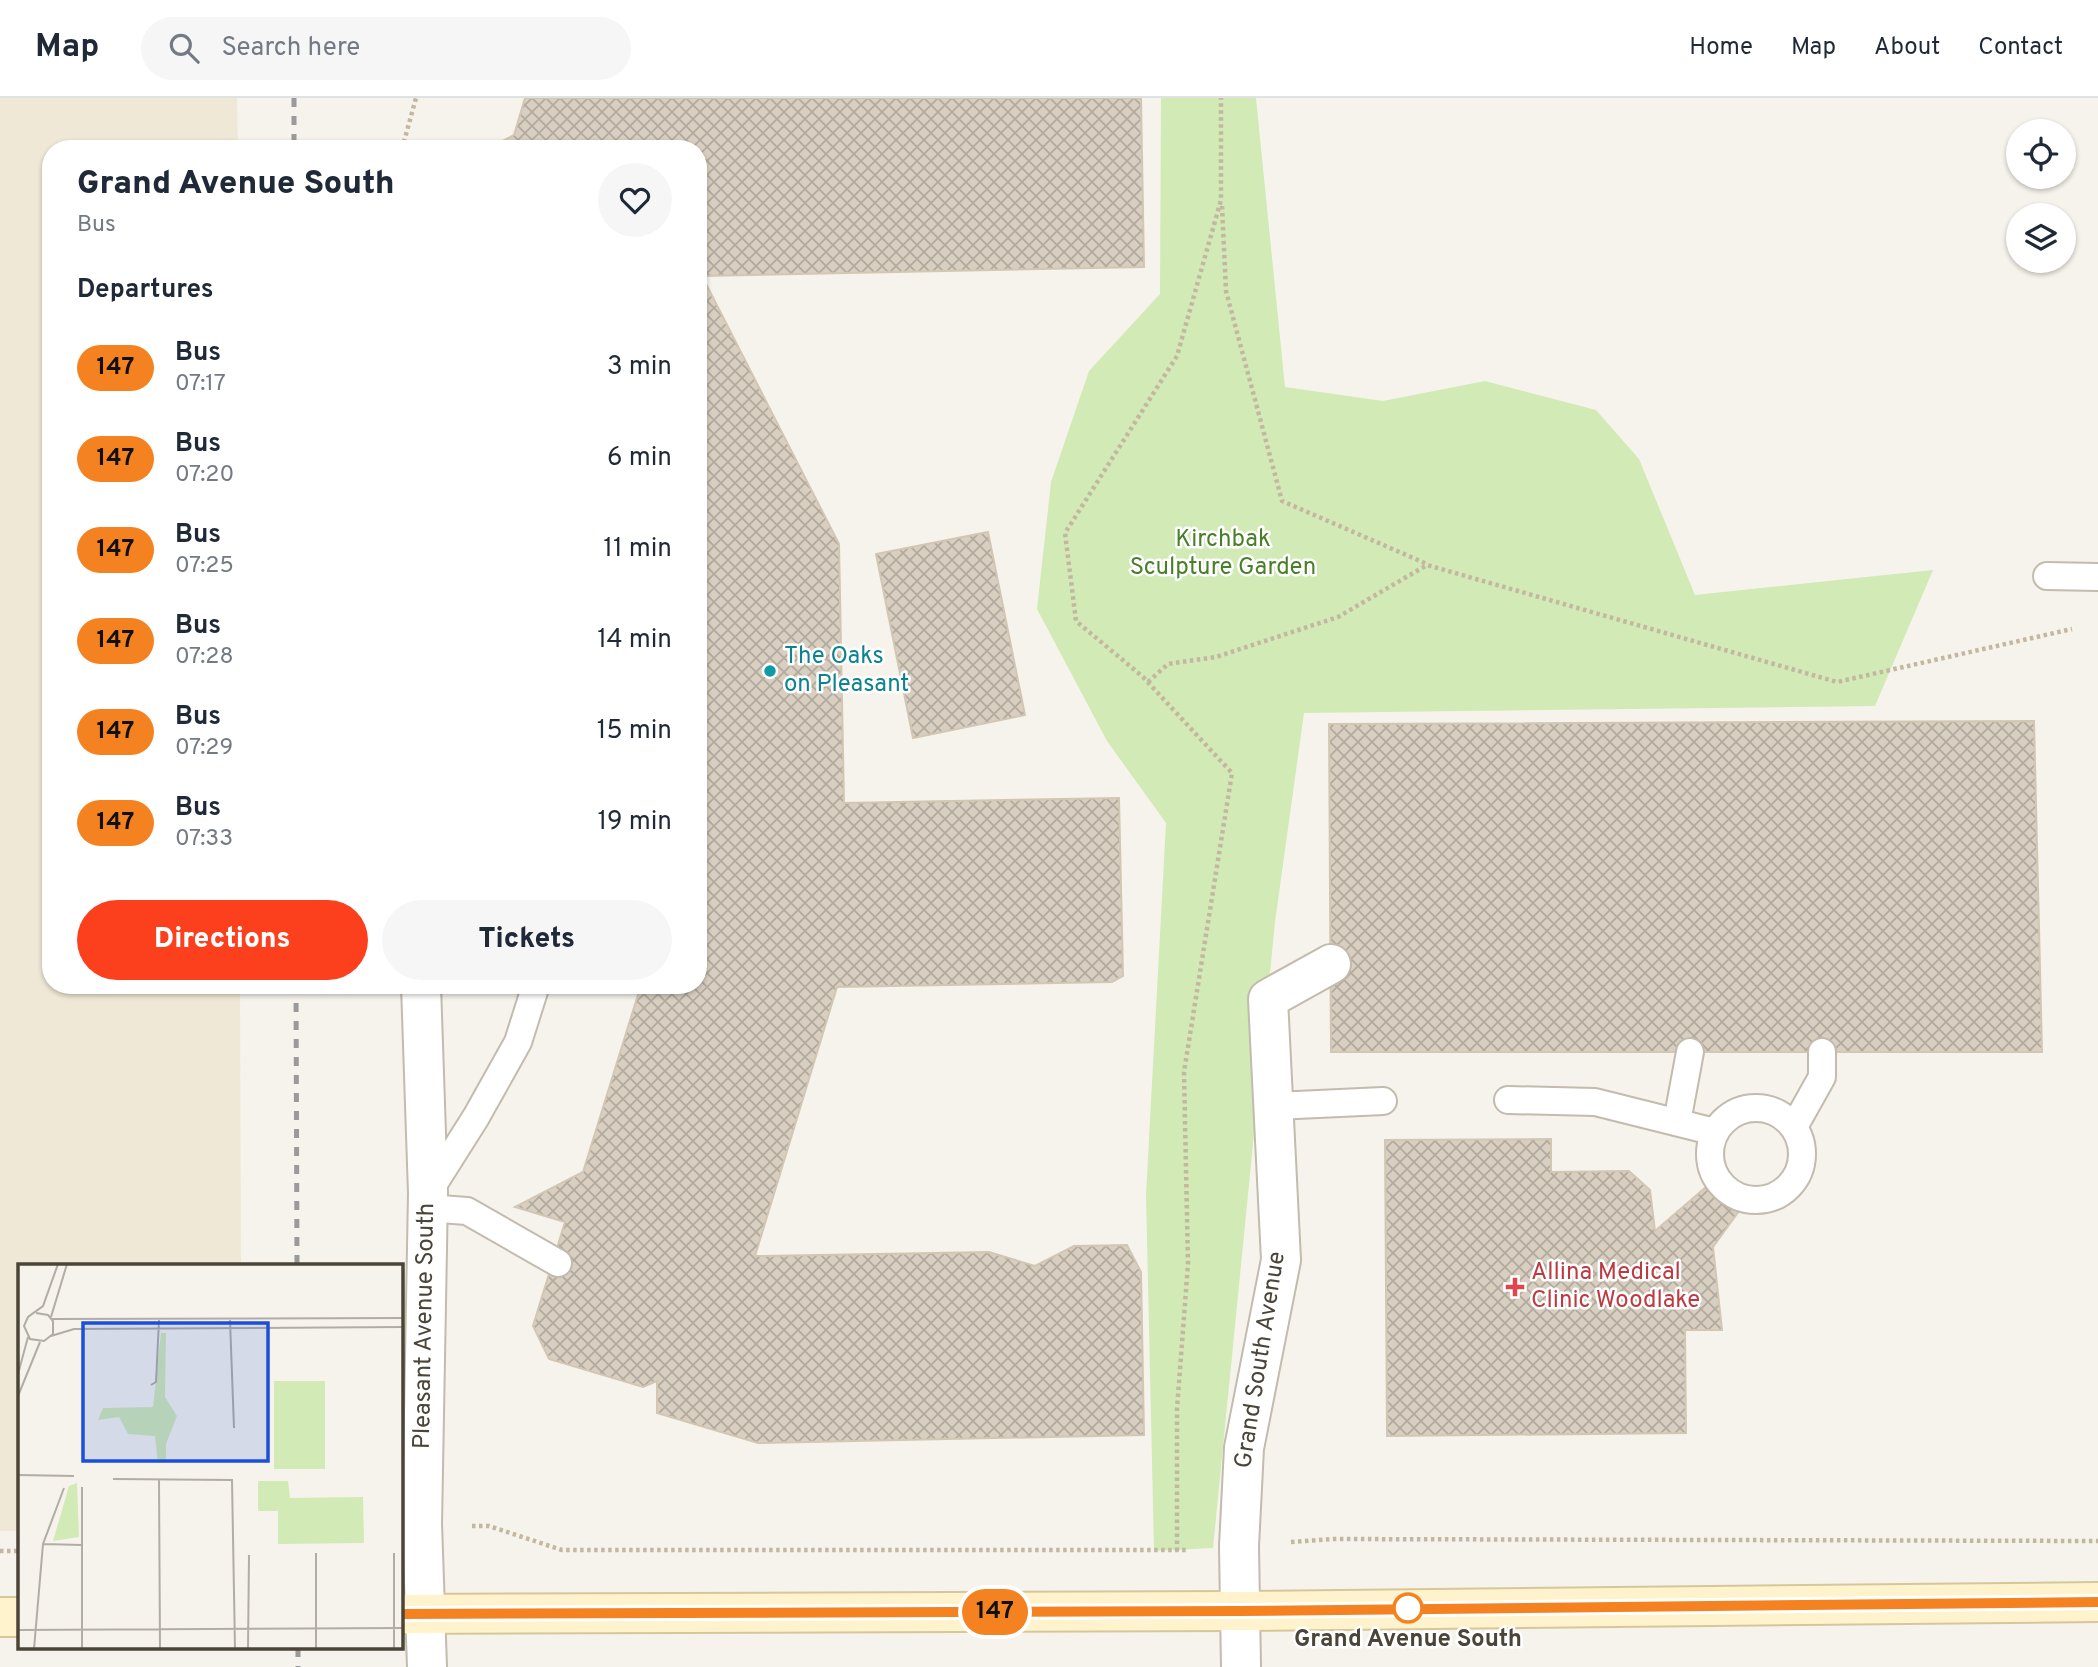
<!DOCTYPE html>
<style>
:root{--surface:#fff;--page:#f6f6f7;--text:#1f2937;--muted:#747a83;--line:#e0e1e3;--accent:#fc3f1d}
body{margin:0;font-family:Overpass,sans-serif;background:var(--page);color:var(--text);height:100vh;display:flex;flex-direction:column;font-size:26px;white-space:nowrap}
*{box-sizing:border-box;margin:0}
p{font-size:23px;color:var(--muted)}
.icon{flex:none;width:38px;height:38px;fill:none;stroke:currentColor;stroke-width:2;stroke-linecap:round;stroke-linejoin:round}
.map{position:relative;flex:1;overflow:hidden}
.sheet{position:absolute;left:42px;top:42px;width:665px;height:854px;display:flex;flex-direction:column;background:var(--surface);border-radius:28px;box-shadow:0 2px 5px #0004}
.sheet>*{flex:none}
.badge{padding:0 14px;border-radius:23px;font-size:24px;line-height:46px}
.controls{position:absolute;left:2006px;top:21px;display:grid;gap:14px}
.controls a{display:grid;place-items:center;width:70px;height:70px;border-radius:50%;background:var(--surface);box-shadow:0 2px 5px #0004;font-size:35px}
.map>.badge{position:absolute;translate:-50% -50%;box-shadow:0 0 0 4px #fff}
h2{padding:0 35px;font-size:26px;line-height:63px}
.round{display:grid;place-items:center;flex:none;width:74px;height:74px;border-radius:37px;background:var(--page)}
.head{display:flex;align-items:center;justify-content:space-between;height:119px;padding:0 35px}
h1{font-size:33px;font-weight:800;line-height:52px}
.action{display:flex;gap:14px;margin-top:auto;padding:14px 35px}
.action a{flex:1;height:80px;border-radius:42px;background:var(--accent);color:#fff;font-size:28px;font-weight:800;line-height:80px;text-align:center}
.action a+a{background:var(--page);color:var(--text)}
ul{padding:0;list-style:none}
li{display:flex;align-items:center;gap:21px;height:91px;padding:0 35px}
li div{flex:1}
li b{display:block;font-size:26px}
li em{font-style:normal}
li .badge{min-width:77px;font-weight:700;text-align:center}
header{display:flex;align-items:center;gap:42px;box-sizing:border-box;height:98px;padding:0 35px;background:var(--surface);border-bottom:2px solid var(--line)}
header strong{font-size:33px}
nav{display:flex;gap:38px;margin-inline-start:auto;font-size:24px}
.search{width:490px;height:63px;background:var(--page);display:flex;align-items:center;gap:18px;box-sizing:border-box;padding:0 24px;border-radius:38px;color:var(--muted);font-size:26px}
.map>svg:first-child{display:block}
.education{fill:#efe8d6}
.green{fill:#d2eab5}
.building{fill:url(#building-cross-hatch);stroke:#d3c7b4;stroke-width:2}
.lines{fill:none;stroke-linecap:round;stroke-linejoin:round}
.lane-casing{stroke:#c2bbae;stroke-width:30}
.street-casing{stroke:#c2bbae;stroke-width:42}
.secondary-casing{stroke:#d6c79b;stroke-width:42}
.path{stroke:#c4b79f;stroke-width:4.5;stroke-dasharray:3.5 3.5;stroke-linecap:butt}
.lane{stroke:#fff;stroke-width:26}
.street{stroke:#fff;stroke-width:38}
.secondary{stroke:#fff3cd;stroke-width:38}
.rail{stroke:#9a9a9a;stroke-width:5;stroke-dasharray:9 9;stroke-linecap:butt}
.line-casing{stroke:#fff;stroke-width:16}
.line{stroke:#f58220;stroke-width:10}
.culture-dot{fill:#0f9aa8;stroke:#fff;stroke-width:2.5}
.health-dot{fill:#e0444e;stroke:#fff;stroke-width:2.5}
.stop-dot{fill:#fff;stroke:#f58220;stroke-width:3.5}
.labels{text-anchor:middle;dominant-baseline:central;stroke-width:5;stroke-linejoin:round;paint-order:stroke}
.park-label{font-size:24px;fill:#4a7f2a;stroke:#fff}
.culture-label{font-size:24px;fill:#0d838f;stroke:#fff;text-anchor:start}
.health-label{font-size:24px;fill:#be3a42;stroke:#fff;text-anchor:start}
.street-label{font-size:24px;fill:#4b4439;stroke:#fff}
.stop-label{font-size:24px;font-weight:bold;fill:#4b4439;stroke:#fff}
.inset-road{fill:none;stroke:#b2ada4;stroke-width:2}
.view{fill:#1d4ed8;fill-opacity:0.15;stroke:#1d4ed8;stroke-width:3.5}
.inset-edge{fill:none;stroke:#4b4439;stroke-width:3.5}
</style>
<header>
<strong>Map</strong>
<div class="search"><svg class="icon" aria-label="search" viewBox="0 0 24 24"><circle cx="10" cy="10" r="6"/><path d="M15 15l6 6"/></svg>Search here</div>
<nav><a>Home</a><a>Map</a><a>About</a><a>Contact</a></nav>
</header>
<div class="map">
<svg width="2098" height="1569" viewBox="0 0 2098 1569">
<defs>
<pattern id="building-cross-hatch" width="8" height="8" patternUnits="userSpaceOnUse" patternTransform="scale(1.75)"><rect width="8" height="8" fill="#d8cfc1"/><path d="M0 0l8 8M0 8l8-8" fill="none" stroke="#b1aa9e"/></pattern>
</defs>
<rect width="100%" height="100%" fill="#f6f3ec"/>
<path class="education" d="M0,0H237L238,51H51V887H240L241,1168H19V1433H0Z"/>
<path class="green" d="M1161,0H1256L1285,289L1383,303L1485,283L1596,312L1639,361L1695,497L1933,472L1875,608L1304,615L1275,824L1213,1450L1154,1453L1146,1097L1166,725L1107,643L1037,511L1051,384L1089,273L1160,196Z"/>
<g class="building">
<path d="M525,0H1141L1144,169L702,178L839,446L844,705L1119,700L1123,878L1112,884L837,889L755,1158L989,1154L1035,1168L1074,1148L1127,1147L1141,1174L1144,1337L758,1345L657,1315V1283L643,1289L549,1261L533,1228L565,1124L515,1109L583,1074L641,887H698V51H487L514,37Z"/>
<path d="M988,434L1025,617L913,640L876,456Z"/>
<path d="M2034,623L2042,954H1331L1329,626Z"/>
<path d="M1551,1041V1074L1629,1073L1650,1092L1655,1133L1713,1083L1739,1113L1713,1149L1722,1232H1685L1686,1335L1387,1338L1385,1042Z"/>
</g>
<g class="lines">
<defs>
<g id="lane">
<path d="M2047,478L2098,479"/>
<path d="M1508,1002L1595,1004L1715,1034"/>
<path d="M1275,1008L1383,1003"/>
<circle cx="1756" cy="1056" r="46"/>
<path d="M1677,1024L1690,954"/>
<path d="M1794,1029L1822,979V954"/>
<path d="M428,1095L476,1019L518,944L536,887"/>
<path d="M427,1110L467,1113L558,1165"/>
</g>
<g id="street">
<path d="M421,887L428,1095L422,1426L427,1569"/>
<path d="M1241,1569L1239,1448L1244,1350L1281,1162L1268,901L1331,866"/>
</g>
<g id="secondary">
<path d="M401,1516L1240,1513L2098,1504"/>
<path d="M0,1519H19"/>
</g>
</defs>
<use href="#lane" class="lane-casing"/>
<use href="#street" class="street-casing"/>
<use href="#secondary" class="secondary-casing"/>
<g class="path">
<path d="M402,51L416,0"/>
<path d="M1222,108L1226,193L1282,403L1427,466"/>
<path d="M1148,584L1168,566L1216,559L1338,519L1427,467L1837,584L2072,531"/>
<path d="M472,1428H489L562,1452H1188"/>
<path d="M1291,1444L1333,1441L2098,1443"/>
<path d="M0,1453H19"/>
<path d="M1177,1453V1311L1188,1166L1184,974L1232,675L1143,579L1076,523L1065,435L1177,258L1221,102V0"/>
</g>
<use href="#lane" class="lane"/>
<use href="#street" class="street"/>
<use href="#secondary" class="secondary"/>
<g class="rail">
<path d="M294,0V51"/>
<path d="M296,887L297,1168"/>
<path d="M298,1550V1569"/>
</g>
</g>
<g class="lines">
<defs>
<path id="line" d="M401,1516L1240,1513L2098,1504"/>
</defs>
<use href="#line" class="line-casing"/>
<use href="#line" class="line"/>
</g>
<circle class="culture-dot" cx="770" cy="573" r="7"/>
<path class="health-dot" d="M1511.5 1178.5h7v7h7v7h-7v7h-7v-7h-7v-7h7z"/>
<circle class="stop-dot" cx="1408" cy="1510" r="14"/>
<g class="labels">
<g class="park-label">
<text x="1223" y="442">Kirchbak<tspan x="1223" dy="28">Sculpture Garden</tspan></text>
</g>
<g class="culture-label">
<text x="784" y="559">The Oaks<tspan x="784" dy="28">on Pleasant</tspan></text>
</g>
<g class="health-label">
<text x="1531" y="1175">Allina Medical<tspan x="1531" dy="28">Clinic Woodlake</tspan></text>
</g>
<g class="street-label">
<text transform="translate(425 1228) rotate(-89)">Pleasant Avenue South</text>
<text transform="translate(1261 1262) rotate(-81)">Grand South Avenue</text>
</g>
<g class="stop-label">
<text x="1408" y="1542">Grand Avenue South</text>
</g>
</g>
<g transform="translate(18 1166)">
<rect width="385" height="385" fill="#f6f3ec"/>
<path d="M143,69H148L147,133L159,152L148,180V198L140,199L137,172L110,170L101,153L80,156L85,144L135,143ZM256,117H307V205H256ZM240,217H270L272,234L345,233L346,279L260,280V247H240ZM59,219L61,273L35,277L51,222Z" fill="#d2eab5"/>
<path class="inset-road" d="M18,49L30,51L35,57V70L26,77L12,75L6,62L10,53L25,42L40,0M33,53L49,0M34,55L385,54M212,56L216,164M33,72L56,65L385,63M0,110L10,73M133,121L138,118L141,56M0,132L22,78M0,211L56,212M95,215L214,216L217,385M141,215L142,385M64,223V385M25,280L64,281M0,366L385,364M16,385L25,280L46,224M230,385L231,291M298,385V289M376,385V289"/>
<path class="view" d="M65,59H250V197H65Z"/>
<rect width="385" height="385" class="inset-edge"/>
</g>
</svg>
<div class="controls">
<a><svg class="icon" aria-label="locate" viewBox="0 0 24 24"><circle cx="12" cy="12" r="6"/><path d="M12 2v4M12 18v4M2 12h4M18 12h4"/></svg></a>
<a><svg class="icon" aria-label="layers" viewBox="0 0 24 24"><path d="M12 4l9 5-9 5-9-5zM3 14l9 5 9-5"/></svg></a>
</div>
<b class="badge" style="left:995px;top:1514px;background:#f58220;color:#111">147</b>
<section class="sheet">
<div class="head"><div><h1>Grand Avenue South</h1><p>Bus</p></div><a class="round"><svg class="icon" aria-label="heart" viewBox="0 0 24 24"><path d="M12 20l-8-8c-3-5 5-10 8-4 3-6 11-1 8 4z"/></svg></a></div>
<h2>Departures</h2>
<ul>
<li><span class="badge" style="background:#f58220;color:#111">147</span><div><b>Bus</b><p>07:17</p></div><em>3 min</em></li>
<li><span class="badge" style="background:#f58220;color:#111">147</span><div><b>Bus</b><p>07:20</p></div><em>6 min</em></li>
<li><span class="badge" style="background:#f58220;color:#111">147</span><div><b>Bus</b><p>07:25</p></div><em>11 min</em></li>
<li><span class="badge" style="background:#f58220;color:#111">147</span><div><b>Bus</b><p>07:28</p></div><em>14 min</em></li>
<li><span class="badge" style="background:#f58220;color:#111">147</span><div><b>Bus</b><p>07:29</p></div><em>15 min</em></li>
<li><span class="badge" style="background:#f58220;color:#111">147</span><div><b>Bus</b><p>07:33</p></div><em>19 min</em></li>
</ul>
<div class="action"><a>Directions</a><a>Tickets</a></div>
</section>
</div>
